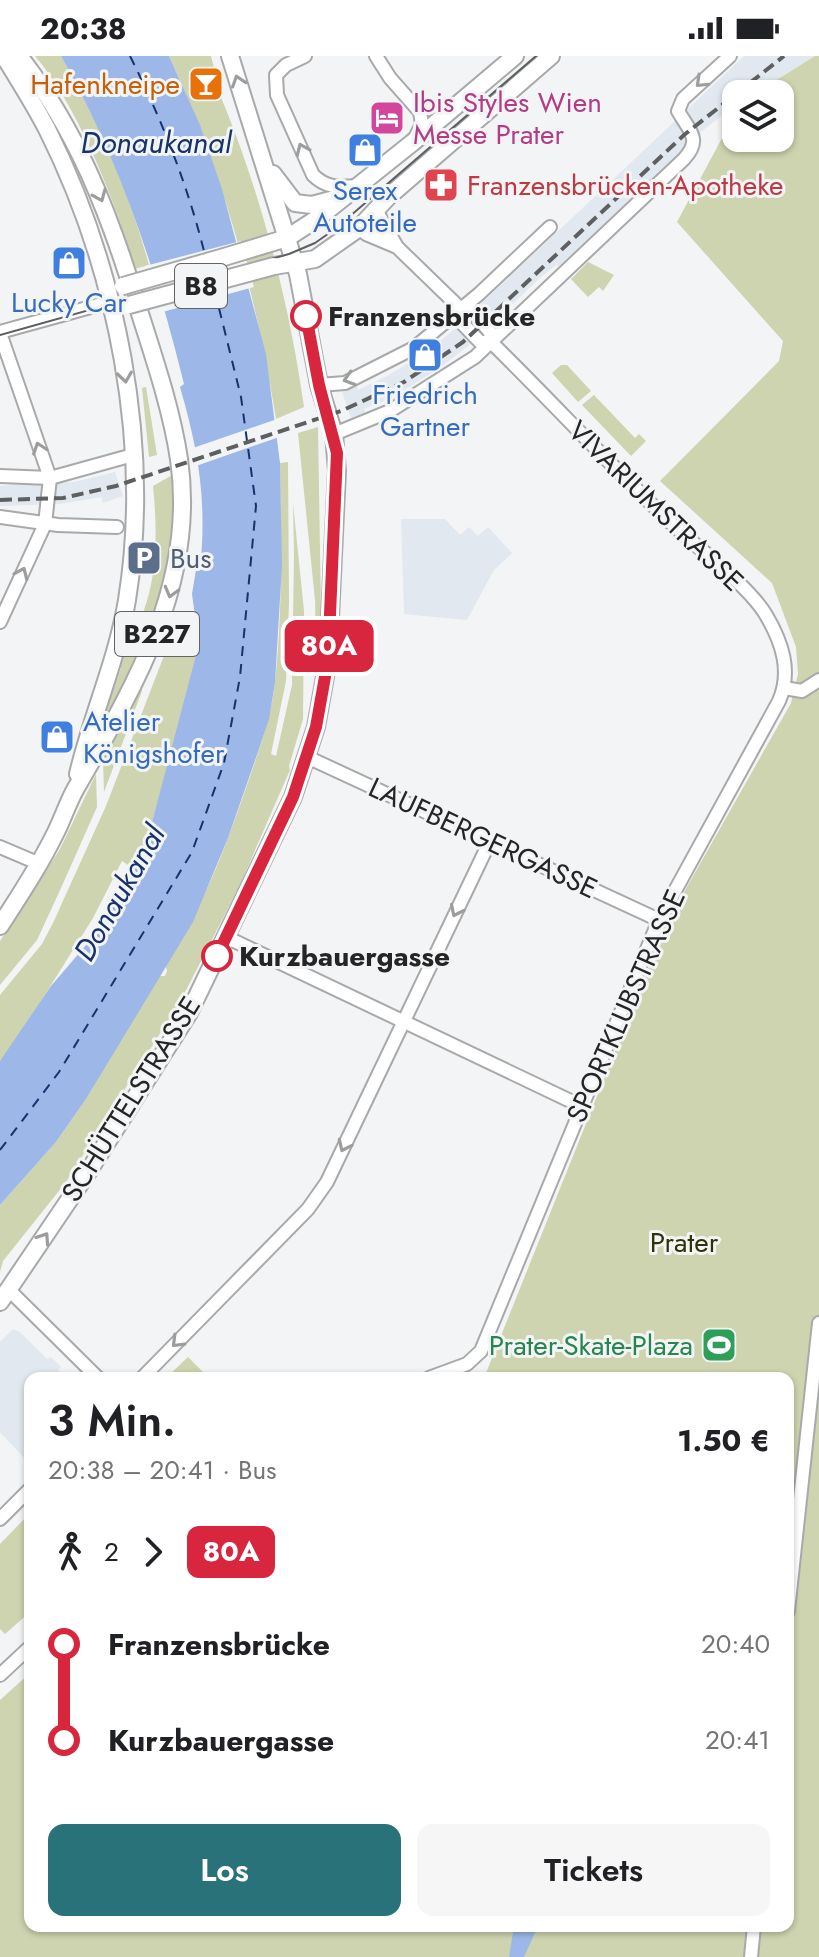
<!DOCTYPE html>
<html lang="de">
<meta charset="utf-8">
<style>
:root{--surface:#fff;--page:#f6f6f6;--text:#202124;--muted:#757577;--accent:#297279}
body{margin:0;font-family:Jost,sans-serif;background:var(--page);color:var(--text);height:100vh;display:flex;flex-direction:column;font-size:30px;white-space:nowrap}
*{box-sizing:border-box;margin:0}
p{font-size:26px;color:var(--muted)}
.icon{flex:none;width:44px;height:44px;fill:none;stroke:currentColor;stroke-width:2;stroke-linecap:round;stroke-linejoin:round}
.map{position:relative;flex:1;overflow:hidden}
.side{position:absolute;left:24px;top:1316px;width:770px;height:560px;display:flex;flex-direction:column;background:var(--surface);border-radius:16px;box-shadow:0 2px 6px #0004}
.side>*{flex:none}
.badge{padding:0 16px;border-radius:12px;font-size:28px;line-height:52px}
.buttons{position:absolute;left:722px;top:24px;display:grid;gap:16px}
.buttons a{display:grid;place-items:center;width:72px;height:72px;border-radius:16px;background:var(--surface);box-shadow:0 2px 6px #0004;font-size:40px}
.map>.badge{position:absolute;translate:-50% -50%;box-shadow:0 0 0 4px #fff}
.legs{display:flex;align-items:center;gap:12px;height:88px;padding:0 24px;font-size:26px}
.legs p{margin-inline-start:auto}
.head{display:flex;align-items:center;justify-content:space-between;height:136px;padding:0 24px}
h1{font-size:44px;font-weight:600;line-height:60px}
.button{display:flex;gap:16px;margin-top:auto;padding:16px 24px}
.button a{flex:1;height:92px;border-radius:16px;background:var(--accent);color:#fff;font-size:32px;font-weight:600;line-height:92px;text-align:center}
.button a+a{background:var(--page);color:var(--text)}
ul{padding:0 24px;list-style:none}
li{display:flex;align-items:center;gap:28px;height:96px;font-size:30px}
li i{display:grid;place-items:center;width:12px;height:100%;margin:0 10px;background:currentColor}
li i::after{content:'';width:20px;height:20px;margin:-10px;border:6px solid;border-radius:50%;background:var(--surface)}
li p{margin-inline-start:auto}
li:first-child i{background:linear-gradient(#0000 50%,currentColor 0)}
li:last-child i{background:linear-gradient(currentColor 50%,#0000 0)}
.status{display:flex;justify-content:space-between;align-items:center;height:56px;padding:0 40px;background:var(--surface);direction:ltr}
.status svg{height:22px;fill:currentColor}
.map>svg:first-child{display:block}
.built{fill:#e1e8ef}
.green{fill:#cdd4af}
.water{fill:#9db7e8}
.pier{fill:#f3f4f5}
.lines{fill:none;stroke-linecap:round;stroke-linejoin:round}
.ferry{stroke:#17336c;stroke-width:2;stroke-dasharray:10 8;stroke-linecap:butt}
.minor-casing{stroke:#a8a9aa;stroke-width:16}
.major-casing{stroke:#a8a9aa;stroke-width:20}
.minor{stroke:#fff;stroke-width:12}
.major{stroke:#fff;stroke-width:16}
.tram{stroke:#5e5f60;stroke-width:2}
.rail{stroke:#5e5f60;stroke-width:4;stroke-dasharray:12 6;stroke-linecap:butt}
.major-bridge-casing{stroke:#a8a9aa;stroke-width:20;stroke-linecap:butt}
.major-bridge{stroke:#fff;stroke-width:16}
.oneway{stroke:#9d9d9d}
.line-1-casing{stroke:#fff;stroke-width:18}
.line-1{stroke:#d7263d;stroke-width:12}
.stop-1-dot{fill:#fff;stroke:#d7263d;stroke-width:4}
.labels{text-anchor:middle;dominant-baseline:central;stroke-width:6;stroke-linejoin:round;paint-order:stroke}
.shield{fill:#f3f4f5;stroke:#636364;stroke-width:2}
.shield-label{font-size:26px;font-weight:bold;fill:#252526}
.food-label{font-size:28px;fill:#c56008;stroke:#f3f4f5;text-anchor:end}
.hotel-label{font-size:28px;fill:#b23c85;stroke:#f3f4f5;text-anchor:start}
.health-label{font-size:28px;fill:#be3a42;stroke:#f3f4f5;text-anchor:start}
.shop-label{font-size:28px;fill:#366cbe;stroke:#f3f4f5}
.stop-label{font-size:28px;font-weight:bold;fill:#252526;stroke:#f3f4f5;text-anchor:start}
.street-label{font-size:28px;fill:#252526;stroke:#f3f4f5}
.service-label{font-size:28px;fill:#4e5e75;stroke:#f3f4f5;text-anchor:start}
.park-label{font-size:28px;fill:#2f3407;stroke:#f3f4f5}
.leisure-label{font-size:28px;fill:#27864d;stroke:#f3f4f5;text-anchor:end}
.water-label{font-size:30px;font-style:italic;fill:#17336c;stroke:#f3f4f5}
</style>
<div class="status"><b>20:38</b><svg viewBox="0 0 49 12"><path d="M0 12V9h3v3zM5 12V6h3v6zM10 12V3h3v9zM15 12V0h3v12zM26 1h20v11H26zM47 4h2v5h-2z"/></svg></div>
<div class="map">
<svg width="819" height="1901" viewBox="0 0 819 1901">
<rect width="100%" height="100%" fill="#f3f4f5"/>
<g class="built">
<path d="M744,0H815L754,38H736V49L702,75L559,210L556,209L540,222L467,291L438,313L393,341L364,353L365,357L351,362L342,336L357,330L358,334L387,320L426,296L451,276Z"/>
<path d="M115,416L123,440L103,447L101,441L60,448L0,450V430L74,426Z"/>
<path d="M401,463H445L460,479L469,471L478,480L488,471L512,497L494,514L467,564L404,558Z"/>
<path d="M13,1273L20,1276L47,1303L51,1301L61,1311L58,1314L66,1322H30V1408L0,1376V1286Z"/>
</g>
<g class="green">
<path d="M35,0H61C99,66 129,136 149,209L135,213C117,149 78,50 35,0Z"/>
<path d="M169,0H211L215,16L211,18C257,122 288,238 304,351L276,363C256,238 223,115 169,0Z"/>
<path d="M815,0H819V1901H0V1644L30,1617V1870H788V1322H484L666,868L791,647L798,618L796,591L772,527L660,425L779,305L783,285L677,166L736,56V82H780V38H754Z"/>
<path d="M588,206L614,219L603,235L599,231L588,241L571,223Z"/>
<path d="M561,309H567L591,335L578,346L552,317Z"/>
<path d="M146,331L157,399L149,401L142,332Z"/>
<path d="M594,339L635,382L639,378L646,385L631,400L582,349Z"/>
<path d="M318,371L321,556L318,587H316L315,544L298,377Z"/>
<path d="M288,406L289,547L286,625L271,698L276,700L292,629L294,499L293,447L304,555L303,663L289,710L290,714L239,831L180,946L66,1126L3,1205L0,1216V1149L56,1086L86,1043L159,920H165L167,915L165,908C204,849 223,798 246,732C258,697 271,663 275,626C283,553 281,480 280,407Z"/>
<path d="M176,417L172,502L149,578L100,677L98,676L121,612L117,610C126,592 137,573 144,554C158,516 157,470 153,430Z"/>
<path d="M195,556L199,588L188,635L150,774L134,813L122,805L93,862L16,985L0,1005V939L42,888L53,867L106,750L179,561V575L183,576L188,557Z"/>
<path d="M140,633L142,635L104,736L103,703Z"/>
<path d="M96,718L97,751L61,832L37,884L0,929V885L60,793Z"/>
<path d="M188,1301L209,1322H166Z"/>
<path d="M30,1457V1556L5,1578L0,1573V1488Z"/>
</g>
<g class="water">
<path d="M61,0H169L200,69L222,133L266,298L280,407L282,509L275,627L269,663L259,693L228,782L193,866L86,1043L56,1086L0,1149V1005L51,930L98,875L134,813L150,774L199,588L192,538L196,514H200C207,445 199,397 180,331L184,328C156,214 119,102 61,0Z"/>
<path d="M514,1870H538L524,1901H509Z"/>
</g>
<g class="pier">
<path d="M241,185L254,231L159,257L145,210Z"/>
<path d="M280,362L282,380L196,410L193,392Z"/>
</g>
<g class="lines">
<g class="ferry">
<path d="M130,0C162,64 188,130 205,199"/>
<path d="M0,1094L59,1016L192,796L224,707L240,621L256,450L241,341L214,232"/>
</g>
<defs>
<g id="minor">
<path d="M305,0L286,9L276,19L277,39L313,119C327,133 340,131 359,130"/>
<path d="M376,0L390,22L420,56L422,68L416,80"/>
<path d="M376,154L397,191"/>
<path d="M359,172L366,178L397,191L461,253H470L490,276L491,286C551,345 608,407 669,465C695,490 749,530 766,559C782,586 792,615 779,645L659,864L481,1295L467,1308L429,1322"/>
<path d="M461,253L459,264L480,286H491"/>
<path d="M0,276L109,246"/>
<path d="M0,277L50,422L45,468L0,566"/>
<path d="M319,329L345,327L414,292L479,238L550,171"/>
<path d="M334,378L390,355L475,301L684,103C702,83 690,76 678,55L683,43L730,0"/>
<path d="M0,420L50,422L133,399"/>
<path d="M0,461L58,469L117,471"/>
<path d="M784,632L802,635L819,624"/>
<path d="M307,701L659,864"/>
<path d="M0,791L40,808"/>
<path d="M226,881L581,1050"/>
<path d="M9,1234L98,1322"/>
<path d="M142,1322L308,1153L327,1126L490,785"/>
<path d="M0,1463L30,1433"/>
<path d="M788,1555L819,1267"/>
<path d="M0,1619L30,1591"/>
<path d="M751,1901L754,1870"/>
</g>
<g id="major">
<path d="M4,0C19,24 34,48 47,73C117,213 152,388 127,544C117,604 92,659 78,718"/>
<path d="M273,118L295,147L312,149L338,142"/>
<path d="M224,201L287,182L318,162L412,87L515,0"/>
<path d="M274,210L315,203L359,172L388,141L551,0"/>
<path d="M0,870C20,839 40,809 56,776C63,762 68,746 76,732C135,630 197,526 179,403C171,350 152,296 136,245C109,157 77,74 19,0"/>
<path d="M0,1246L90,1113L189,957L293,741L316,671L328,604L337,415L334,378L319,329L298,218L230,0"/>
</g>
</defs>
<use href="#minor" class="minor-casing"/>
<use href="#major" class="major-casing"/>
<use href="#minor" class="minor"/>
<use href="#major" class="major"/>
<path class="tram" d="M0,279L289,198L315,187L335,173L536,0"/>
<path class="rail" d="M0,444L63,442L116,430L341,355L404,326L463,286L684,79L784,0"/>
<defs>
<g id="major-bridge">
<path d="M123,230L224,201"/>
<path d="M129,249L274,210"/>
</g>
</defs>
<use href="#major-bridge" class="major-bridge-casing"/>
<use href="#major-bridge" class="major-bridge"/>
</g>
<defs><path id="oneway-chevron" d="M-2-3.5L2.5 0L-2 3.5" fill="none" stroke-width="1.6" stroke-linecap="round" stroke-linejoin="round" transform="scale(2)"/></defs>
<g class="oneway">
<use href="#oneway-chevron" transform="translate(238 25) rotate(-108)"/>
<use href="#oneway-chevron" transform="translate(701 26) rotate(136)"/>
<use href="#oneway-chevron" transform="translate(302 93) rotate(-114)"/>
<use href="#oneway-chevron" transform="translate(100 140) rotate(67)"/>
<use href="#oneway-chevron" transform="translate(125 321) rotate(82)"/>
<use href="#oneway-chevron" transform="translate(349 323) rotate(163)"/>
<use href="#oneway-chevron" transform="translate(39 392) rotate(-109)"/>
<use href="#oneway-chevron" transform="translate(22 517) rotate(-66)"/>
<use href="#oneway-chevron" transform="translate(171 536) rotate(105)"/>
<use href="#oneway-chevron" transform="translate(456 855) rotate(116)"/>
<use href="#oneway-chevron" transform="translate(344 1090) rotate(115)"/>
<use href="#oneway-chevron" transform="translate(44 1182) rotate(-56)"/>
<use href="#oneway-chevron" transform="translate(177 1286) rotate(135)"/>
</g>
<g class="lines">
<defs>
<path id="line-1" d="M217,900L293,741L316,671L328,604L337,397L319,329L306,260"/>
</defs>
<use href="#line-1" class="line-1-casing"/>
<use href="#line-1" class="line-1"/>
</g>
<defs>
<symbol id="bar-square" viewBox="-11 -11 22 22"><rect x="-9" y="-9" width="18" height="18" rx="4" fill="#e8710a" stroke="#f3f4f5"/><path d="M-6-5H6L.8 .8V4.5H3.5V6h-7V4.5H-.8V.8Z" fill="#fff"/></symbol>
<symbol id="hotel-square" viewBox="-11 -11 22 22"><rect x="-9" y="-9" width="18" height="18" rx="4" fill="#d1479c" stroke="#f3f4f5"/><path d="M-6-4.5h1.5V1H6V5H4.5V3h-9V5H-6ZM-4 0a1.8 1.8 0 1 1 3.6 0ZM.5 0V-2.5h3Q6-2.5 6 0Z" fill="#fff"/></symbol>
<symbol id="shop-square" viewBox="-11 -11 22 22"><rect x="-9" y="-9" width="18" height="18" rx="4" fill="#3f7fe0" stroke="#f3f4f5"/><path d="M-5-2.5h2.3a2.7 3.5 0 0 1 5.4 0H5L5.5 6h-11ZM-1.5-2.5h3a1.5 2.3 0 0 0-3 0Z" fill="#fff"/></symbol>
<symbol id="pharmacy-square" viewBox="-11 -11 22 22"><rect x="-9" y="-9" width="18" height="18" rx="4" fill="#e0444e" stroke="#f3f4f5"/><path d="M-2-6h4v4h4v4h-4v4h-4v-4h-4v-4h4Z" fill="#fff"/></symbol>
<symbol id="parking-square" viewBox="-11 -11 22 22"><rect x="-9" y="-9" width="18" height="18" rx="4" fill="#5c6f8a" stroke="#f3f4f5"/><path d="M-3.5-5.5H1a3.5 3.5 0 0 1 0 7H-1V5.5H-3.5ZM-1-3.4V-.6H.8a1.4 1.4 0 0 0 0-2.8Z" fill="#fff"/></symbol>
<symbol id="stadium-square" viewBox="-11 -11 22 22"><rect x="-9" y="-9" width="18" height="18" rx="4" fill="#2e9e5b" stroke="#f3f4f5"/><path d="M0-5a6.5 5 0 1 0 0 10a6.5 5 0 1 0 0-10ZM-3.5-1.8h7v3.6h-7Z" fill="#fff"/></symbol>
</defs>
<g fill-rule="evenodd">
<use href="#bar-square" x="186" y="8" width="40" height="40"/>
<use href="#hotel-square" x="367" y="42" width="40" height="40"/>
<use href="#shop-square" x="345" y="74" width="40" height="40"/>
<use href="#pharmacy-square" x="421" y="109" width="40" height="40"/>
<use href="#shop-square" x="49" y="187" width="40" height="40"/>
<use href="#shop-square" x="405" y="279" width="40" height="40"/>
<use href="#parking-square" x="124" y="482" width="40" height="40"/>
<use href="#shop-square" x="37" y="661" width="40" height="40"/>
<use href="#stadium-square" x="699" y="1269" width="40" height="40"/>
</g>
<g class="stop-1-dot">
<circle cx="306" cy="260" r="14"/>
<circle cx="217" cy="900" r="14"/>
</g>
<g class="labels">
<g class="shield">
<rect x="175" y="208" width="52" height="44" rx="6"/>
<rect x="115" y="556" width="84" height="44" rx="6"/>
</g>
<g class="shield-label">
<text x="201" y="230">B8</text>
<text x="157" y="578">B227</text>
</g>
<g class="food-label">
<text x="180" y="28">Hafenkneipe</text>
</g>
<g class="hotel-label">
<text x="413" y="46">Ibis Styles Wien<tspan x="413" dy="32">Messe Prater</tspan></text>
</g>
<g class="health-label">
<text x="467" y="129">Franzensbrücken-Apotheke</text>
</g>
<g class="shop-label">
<text x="365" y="134">Serex<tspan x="365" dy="32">Autoteile</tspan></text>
<text x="69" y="246">Lucky Car</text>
<text x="425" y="338">Friedrich<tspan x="425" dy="32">Gartner</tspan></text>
<text x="83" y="665" text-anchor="start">Atelier<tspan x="83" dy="32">Königshofer</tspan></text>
</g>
<g class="stop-label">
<text x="328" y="260">Franzensbrücke</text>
<text x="239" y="900">Kurzbauergasse</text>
</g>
<g class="street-label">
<text transform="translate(656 450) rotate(44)">VIVARIUMSTRASSE</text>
<text transform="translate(483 782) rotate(25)">LAUFBERGERGASSE</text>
<text transform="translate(626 950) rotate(-66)">SPORTKLUBSTRASSE</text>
<text transform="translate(131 1043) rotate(-58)">SCHÜTTELSTRASSE</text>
</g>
<g class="service-label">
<text x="170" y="502">Bus</text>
</g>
<g class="park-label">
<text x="684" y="1186">Prater</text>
</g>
<g class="leisure-label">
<text x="693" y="1289">Prater-Skate-Plaza</text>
</g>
<g class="water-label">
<text x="156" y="86">Donaukanal</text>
<text transform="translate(119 837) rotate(-60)">Donaukanal</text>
</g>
</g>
</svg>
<div class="buttons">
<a><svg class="icon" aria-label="layers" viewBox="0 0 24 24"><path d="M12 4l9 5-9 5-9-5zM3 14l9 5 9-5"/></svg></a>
</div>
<b class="badge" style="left:329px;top:590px;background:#d7263d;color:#fff">80A</b>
<section class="side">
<div class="head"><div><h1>3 Min.</h1><p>20:38 – 20:41 · Bus</p></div><b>1.50 €</b></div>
<div class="legs"><svg class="icon" aria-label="walk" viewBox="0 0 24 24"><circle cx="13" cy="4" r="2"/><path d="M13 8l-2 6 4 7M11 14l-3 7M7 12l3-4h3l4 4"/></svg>2<svg class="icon" aria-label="forward" viewBox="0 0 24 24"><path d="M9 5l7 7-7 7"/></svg><b class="badge" style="background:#d7263d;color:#fff">80A</b></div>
<ul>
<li><i style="color:#d7263d"></i><b>Franzensbrücke</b><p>20:40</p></li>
<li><i style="color:#d7263d"></i><b>Kurzbauergasse</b><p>20:41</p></li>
</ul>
<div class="button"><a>Los</a><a>Tickets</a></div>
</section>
</div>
